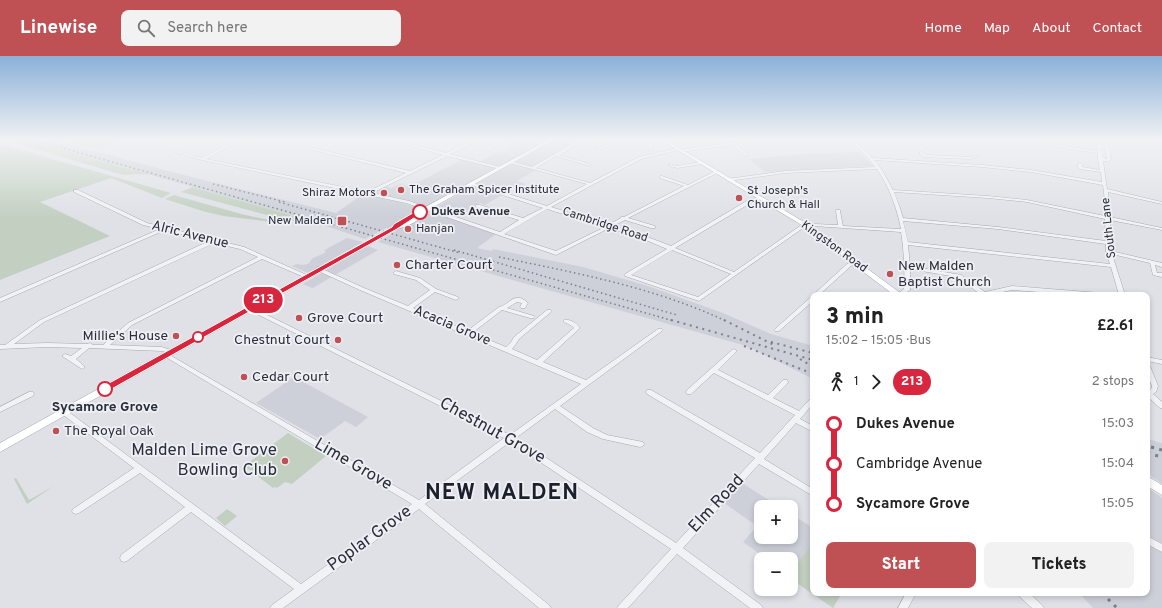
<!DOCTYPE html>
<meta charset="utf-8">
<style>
:root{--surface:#fff;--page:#f2f2f2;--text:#222;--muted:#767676;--accent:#bf5155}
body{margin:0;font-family:Overpass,sans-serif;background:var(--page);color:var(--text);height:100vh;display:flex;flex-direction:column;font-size:15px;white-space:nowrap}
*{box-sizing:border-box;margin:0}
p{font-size:13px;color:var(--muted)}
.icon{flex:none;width:22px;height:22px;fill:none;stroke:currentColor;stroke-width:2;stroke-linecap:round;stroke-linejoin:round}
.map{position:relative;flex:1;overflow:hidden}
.sheet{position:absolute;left:810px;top:236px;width:340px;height:304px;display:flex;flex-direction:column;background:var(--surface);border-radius:8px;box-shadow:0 2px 6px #0003}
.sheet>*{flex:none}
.badge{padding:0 8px;border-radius:13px;font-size:14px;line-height:26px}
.fabs{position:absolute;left:754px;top:444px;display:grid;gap:8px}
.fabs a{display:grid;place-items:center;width:44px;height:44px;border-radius:8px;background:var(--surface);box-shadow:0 2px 6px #0003;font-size:20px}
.map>.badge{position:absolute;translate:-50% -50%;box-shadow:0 0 0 2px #fff}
.legs{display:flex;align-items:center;gap:6px;height:44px;padding:0 16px;font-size:13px}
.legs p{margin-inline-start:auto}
.summary{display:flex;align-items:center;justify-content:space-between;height:68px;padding:0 16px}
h1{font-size:22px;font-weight:800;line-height:30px}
.cta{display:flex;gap:8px;margin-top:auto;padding:8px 16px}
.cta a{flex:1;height:46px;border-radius:8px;background:var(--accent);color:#fff;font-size:16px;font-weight:800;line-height:46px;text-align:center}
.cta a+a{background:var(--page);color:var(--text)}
ul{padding:0 16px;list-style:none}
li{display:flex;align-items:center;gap:14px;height:40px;font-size:15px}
li i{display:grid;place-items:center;width:6px;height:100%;margin:0 5px;background:currentColor}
li i::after{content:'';width:10px;height:10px;margin:-5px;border:3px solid;border-radius:50%;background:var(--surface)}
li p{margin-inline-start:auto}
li:first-child i{background:linear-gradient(#0000 50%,currentColor 0)}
li:last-child i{background:linear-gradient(currentColor 50%,#0000 0)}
header{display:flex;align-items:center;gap:24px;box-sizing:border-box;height:56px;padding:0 20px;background:var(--accent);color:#fff}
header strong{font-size:19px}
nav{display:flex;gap:22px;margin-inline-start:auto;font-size:14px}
.search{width:280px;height:36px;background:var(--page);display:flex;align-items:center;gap:10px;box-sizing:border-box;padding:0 14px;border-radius:8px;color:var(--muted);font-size:15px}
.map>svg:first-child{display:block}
.built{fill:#cdd0d8}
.green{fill:#c3d0c1}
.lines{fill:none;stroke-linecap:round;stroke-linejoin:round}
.minor-casing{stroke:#a5a8b0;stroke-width:1}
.major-casing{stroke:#a0a5b1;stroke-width:1}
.minor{fill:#f1f2f5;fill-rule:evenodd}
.major{fill:#fff;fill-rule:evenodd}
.rail-far2{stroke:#7a808e;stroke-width:1.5;stroke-dasharray:1.5 3;stroke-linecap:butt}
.rail-far1{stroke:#7a808e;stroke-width:2;stroke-dasharray:2 4.5;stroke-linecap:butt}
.rail{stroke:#7a808e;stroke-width:3;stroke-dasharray:3 5.5;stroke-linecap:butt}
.line-1{fill:#d7263d;stroke:#fff}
.poi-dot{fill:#bf5155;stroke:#eef0f4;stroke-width:1.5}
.stop-1-dot{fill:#fff;stroke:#d7263d;stroke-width:2}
.labels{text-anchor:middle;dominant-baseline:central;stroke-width:3.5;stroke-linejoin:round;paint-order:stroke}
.far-poi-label{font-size:12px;fill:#2a2e3c;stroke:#eef0f4;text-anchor:start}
.far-stop-label{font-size:12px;font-weight:bold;fill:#2a2e3c;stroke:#eef0f4;text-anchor:start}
.far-street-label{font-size:12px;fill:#2a2e3c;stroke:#eef0f4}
.street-label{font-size:14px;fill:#2a2e3c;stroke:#eef0f4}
.poi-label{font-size:14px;fill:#2a2e3c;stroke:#eef0f4;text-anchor:start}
.stop-label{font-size:14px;font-weight:bold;fill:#2a2e3c;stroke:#eef0f4}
.near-street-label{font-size:17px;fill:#2a2e3c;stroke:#eef0f4}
.near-poi-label{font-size:17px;fill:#2a2e3c;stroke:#eef0f4;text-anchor:end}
.near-district-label{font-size:22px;font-weight:bold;letter-spacing:1px;fill:#1c202d;stroke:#eef0f4}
</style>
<header>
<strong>Linewise</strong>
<div class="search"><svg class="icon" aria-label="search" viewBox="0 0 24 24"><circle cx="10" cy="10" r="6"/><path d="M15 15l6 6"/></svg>Search here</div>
<nav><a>Home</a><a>Map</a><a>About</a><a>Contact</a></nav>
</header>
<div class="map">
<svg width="1162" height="552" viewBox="0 0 1162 552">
<rect width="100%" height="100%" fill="#dfe1e7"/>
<g class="built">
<path d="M28,84H55L160,113L336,157L363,138L407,148L418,152L419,154L388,173L386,172L365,183L302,162Z"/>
<path d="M501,84H547L429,150L425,151L371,137L385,130L391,132L400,128L409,131L465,102L479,106L497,96L501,97L511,92L508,91L509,89L497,86Z"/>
<path d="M555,84H597L593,86L587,84L574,90L537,111L536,114L517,125L524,127L525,129L522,130L515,129L511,132L507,130L500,135L477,127Z"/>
<path d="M860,96L873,110L765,116L749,103L814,97Z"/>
<path d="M473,129L503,138L485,149L480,147L457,161L433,153Z"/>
<path d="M427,157L439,158L496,178L477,192L492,195L493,193L583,211L648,230L723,257L771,278L813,290V323L755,294L743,289L378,186L396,175L394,174Z"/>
<path d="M347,182L363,186L308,217L292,210L297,208L301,209L308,208L313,202L325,197L326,195H324L328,192Z"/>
<path d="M367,190L378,194L311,233L312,232L303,228Z"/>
<path d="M294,321L368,361L356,371L345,365L320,383L256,347Z"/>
<path d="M1147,383L1162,387V428L1147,417Z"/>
<path d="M742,427L780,451H761V481H791V458L813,472V536L791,520V503H767L743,486L757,470L724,447Z"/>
<path d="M1147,431L1162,442V552H1093L1079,537H1147Z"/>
</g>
<g class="green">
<path d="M5,84H28L150,119L136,118L123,119Z"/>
<path d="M62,84H126L95,91L76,89Z"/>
<path d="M0,88L171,137L162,142L111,122L40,146L110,180L0,224Z"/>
<path d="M192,131L287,158L323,171L263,158L181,136Z"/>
<path d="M174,139L241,158L289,168L224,160L206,156L165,143Z"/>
<path d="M288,377L326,400L292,428L285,426L277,432L275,431L273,432L244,410Z"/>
<path d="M16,422L29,444L54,430L27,448L14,423Z"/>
<path d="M227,453L237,460L225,470L216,462Z"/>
<path d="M813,486V537H842L833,552L791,523V517Z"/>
</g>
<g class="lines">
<defs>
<g id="minor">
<path d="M128,84H139L202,102L236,84H241L206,103L367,136L406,117L273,84H279L410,115L443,99L389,84H395L446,97L470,85L471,84H478L477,85L494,91L489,94L487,93L489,91L474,87L450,98L500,111V113L447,100L372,137L409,145L500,176L519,164L476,151V149H480L523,162L543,152L471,129V127H473L547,150L587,128L510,107V105L532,111L579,84H581V86L559,99L590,108V110L556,100L536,112L590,127L639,101L677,92L679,93L678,94L641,103L551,151L608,169L621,162V161H624L684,130L660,122V120H662L688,129L715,115H717V117L628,162L655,170V172H651L625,164L613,170L645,180L671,190L750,143L761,141V143L754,145L675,192L734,216L800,170L814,168L838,169L836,155V154H840V155L843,170L901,173C897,152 889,131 877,113L785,117L728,125L726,124L727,123L785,115L875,111L866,99L849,84H853L868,97L872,102L982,109L1031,114L1102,126L1101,116L1080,113L1078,112V108L1080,107L1082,108V111L1100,114L1098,103V97L1017,85L1015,84H1024L1098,95L1096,90L1097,89L1096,84H1100L1101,89L1109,91L1111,104L1109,105H1103L1107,133L1162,146V148L1108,136L1110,161L1162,172V174L1110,164L1111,195L1162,207V211L1155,209L1157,217H1162V221L1153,219L1150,207L1112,198L1125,239H1119L1111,211L908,189L910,210L961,219L985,236L1012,230L1100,237L1103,239H1079L1012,234L988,239H978L980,238L957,221L910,213V234L903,239H896L904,233C905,214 904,195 901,176L814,170L803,172L699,245L625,220L624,219L625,218L667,193L641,182L609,172L556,199L406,147L202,104L134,84L101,92L99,91ZM1101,91L1105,92L1107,103L1103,102ZM874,104L982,111L1031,116L1103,129L1105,145V160L1027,144L988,140L893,134L882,114ZM894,136L988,142L1027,146L1105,163L1106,185L998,171L903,162L900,152ZM547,153L605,171L556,195L504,178ZM903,165L998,173L1106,188V196L1110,208L908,186ZM672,194L731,218L698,241L631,219Z"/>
<path d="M622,84H628L598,94L595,93Z"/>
<path d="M632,84H638L652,88L654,91L651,93H649V90Z"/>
<path d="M654,84H665L667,85L665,86Z"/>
<path d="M769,84H785L783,85L736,88L747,98V100H746L732,89L680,96L678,95L680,94L726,87Z"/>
<path d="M830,84H834L840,90V92H838Z"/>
<path d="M920,96H922L926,99L970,101L977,99L979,100L970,103L925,101L920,98Z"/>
<path d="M701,106H702V108L677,112L668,109L670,108L677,110Z"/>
<path d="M74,134H78L147,167L244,191L309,220L308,221H304L262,203L132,269L110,289L162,291L174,295L175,296L174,297L172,298L162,295L89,292L76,303L85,311L82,313L62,300L65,298L71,300L82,292L47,291L0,293V289H5L40,264L209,185L165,174L0,246V242L160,173L143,169L74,136ZM214,187L240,193L258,201L128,267L103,289H93L90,287L87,288L47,287L14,288L44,266Z"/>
<path d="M856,205L858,206L859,207L851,210L819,239H813L847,208Z"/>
<path d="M318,211L364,232L408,250L430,234L416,224L394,218L393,217L396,215L420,222L436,233L458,241L459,242L456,244L435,236L413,252L467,275L499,251C510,249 514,234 528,247L525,252H521L520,251L522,247L517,246L507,252L534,260L535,261L534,262H530L502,254L472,277L506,291L511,286L514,281L547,254H551L552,255L551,256L519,283L516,288L512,293L537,304L574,272C571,268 566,268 563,265L564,264C571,263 576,267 580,272L579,273L543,306L586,324L658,273H662L663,274L662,275L560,350L593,372L607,379L643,386L644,388L643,390L640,391L603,383L587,376L555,353L516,382L676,487L755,402L647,338L646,336L647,334H651L760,397L795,359L714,317L691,338H687L686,336L687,334L732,294L734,293L737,295L718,314L768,339L783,324H787L788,326L787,328L773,342L799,355L811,342H813V348L800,363L813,370V376L796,367L764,403L813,433V440L759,408L683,492L761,549L763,552H750L677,498L628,552H617L619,549L671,493L510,386L425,448L549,549L551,552H539L419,453L283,552H270L272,549L294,533L191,456L127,505L124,506L121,505L120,502L121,499L185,451L140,417L79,457L76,458L73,457L72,455L73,453L134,412L62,358L61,356L62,354H66L301,528L412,448L164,300L163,299L164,298H168L419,444L504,382L247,253L246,252L247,251H251L510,379L581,328L360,234L316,214L315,213L316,212Z"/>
<path d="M813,240V245L779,275H775L774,274L775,273L811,241Z"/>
<path d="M1147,301L1162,304V308L1147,305Z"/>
<path d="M1147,308L1150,310L1158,330L1156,336L1153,338L1162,346V352H1160L1148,341H1147V336L1151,333L1152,330L1147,318Z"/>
<path d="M29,336H33L34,338L33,340L0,356V351Z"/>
<path d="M1147,480L1162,488V496L1147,488Z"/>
<path d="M906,537H914L915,539L908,552H898Z"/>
<path d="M1017,537H1029L1042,549L1044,552H1032L1019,540Z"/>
</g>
<g id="major">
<path d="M548,84H553L428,154C421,164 409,170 397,173L0,396V387L393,171L410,164L420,156L419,155L420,154Z"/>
<path d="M661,84H666L804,166L903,239H894L800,168Z"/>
<path d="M1147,420L1162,429V439L1147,430Z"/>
</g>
</defs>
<use href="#minor" class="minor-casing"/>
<use href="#major" class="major-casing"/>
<use href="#minor" class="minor"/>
<use href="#major" class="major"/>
<g class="rail-far2">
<path d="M34,84L674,265"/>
<path d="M213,128L285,146"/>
<path d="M279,146L460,197"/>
<path d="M454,194L677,259"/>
<path d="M499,201C576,217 653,231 726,265"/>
</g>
<g class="rail-far1">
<path d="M671,264L813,304"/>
<path d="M724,264L774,289"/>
<path d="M771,286L813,297"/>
<path d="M744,290L813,318"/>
<path d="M800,303L813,311"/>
<path d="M1147,390L1154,392"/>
</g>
<g class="rail">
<path d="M1151,391L1162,394"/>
<path d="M1147,397L1162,401"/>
<path d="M1102,537L1117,552"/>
</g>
</g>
<linearGradient id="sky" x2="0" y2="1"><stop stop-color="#8ab0d9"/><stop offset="0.52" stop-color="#f1f2f4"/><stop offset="1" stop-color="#f1f2f4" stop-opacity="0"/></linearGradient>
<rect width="1162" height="161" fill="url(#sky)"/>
<path class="line-1" d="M418,154L423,156L397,173L108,335L105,336L101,333L102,331L392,171L394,168Z"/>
<g class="poi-dot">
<circle cx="401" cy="134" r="4"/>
<circle cx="384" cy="137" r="4"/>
<circle cx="739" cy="142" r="4"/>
<rect x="337" y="160" width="10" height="10" rx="2"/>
<circle cx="408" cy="173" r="4"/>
<circle cx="397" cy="209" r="4"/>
<circle cx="890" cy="218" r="4"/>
<circle cx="299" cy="262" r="4"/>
<circle cx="176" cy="280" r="4"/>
<circle cx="338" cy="284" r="4"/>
<circle cx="244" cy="321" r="4"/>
<circle cx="56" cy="375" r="4"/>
<circle cx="285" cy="405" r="4"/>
</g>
<g class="stop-1-dot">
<circle cx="420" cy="156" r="7"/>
<circle cx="198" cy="281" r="5"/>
<circle cx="105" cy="333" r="7"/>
</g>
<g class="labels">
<g class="far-poi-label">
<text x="409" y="134">The Graham Spicer Institute</text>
<text x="747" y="135">St Joseph's<tspan x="747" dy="14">Church &amp; Hall</tspan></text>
<text x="376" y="137" text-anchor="end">Shiraz Motors</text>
<text x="333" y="165" text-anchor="end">New Malden</text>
<text x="416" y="173">Hanjan</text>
</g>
<g class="far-stop-label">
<text x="431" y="156">Dukes Avenue</text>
</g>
<g class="far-street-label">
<text transform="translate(605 169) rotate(18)">Cambridge Road</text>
<text transform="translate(1109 172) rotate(-96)">South Lane</text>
<text transform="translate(834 191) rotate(36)">Kingston Road</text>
</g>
<g class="street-label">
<text transform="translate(190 179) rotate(14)">Alric Avenue</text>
<text transform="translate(452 270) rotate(23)">Acacia Grove</text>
</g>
<g class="poi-label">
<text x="405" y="209">Charter Court</text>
<text x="898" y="210">New Malden<tspan x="898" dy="16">Baptist Church</tspan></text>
<text x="307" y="262">Grove Court</text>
<text x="168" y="280" text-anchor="end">Millie's House</text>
<text x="330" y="284" text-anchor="end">Chestnut Court</text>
<text x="252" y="321">Cedar Court</text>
<text x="64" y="375">The Royal Oak</text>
</g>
<g class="stop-label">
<text x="105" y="351">Sycamore Grove</text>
</g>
<g class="near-street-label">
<text transform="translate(492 375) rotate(29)">Chestnut Grove</text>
<text transform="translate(353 409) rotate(30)">Lime Grove</text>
<text transform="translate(717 448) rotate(-47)">Elm Road</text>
<text transform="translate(370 483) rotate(-36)">Poplar Grove</text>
</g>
<g class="near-poi-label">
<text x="277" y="395">Malden Lime Grove<tspan x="277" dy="20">Bowling Club</tspan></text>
</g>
<g class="near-district-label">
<text x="502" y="437">NEW MALDEN</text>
</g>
</g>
</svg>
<div class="fabs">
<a>+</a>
<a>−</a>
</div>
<b class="badge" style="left:263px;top:244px;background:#d7263d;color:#fff">213</b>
<section class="sheet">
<div class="summary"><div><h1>3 min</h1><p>15:02 – 15:05 · Bus</p></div><b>£2.61</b></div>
<div class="legs"><svg class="icon" aria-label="walk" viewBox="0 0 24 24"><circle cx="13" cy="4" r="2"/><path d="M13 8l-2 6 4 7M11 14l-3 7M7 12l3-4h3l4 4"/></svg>1<svg class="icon" aria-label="forward" viewBox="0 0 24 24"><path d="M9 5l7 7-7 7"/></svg><b class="badge" style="background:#d7263d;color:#fff">213</b><p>2 stops</p></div>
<ul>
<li><i style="color:#d7263d"></i><b>Dukes Avenue</b><p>15:03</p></li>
<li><i style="color:#d7263d"></i><span>Cambridge Avenue</span><p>15:04</p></li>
<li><i style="color:#d7263d"></i><b>Sycamore Grove</b><p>15:05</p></li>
</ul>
<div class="cta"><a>Start</a><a>Tickets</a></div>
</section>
</div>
